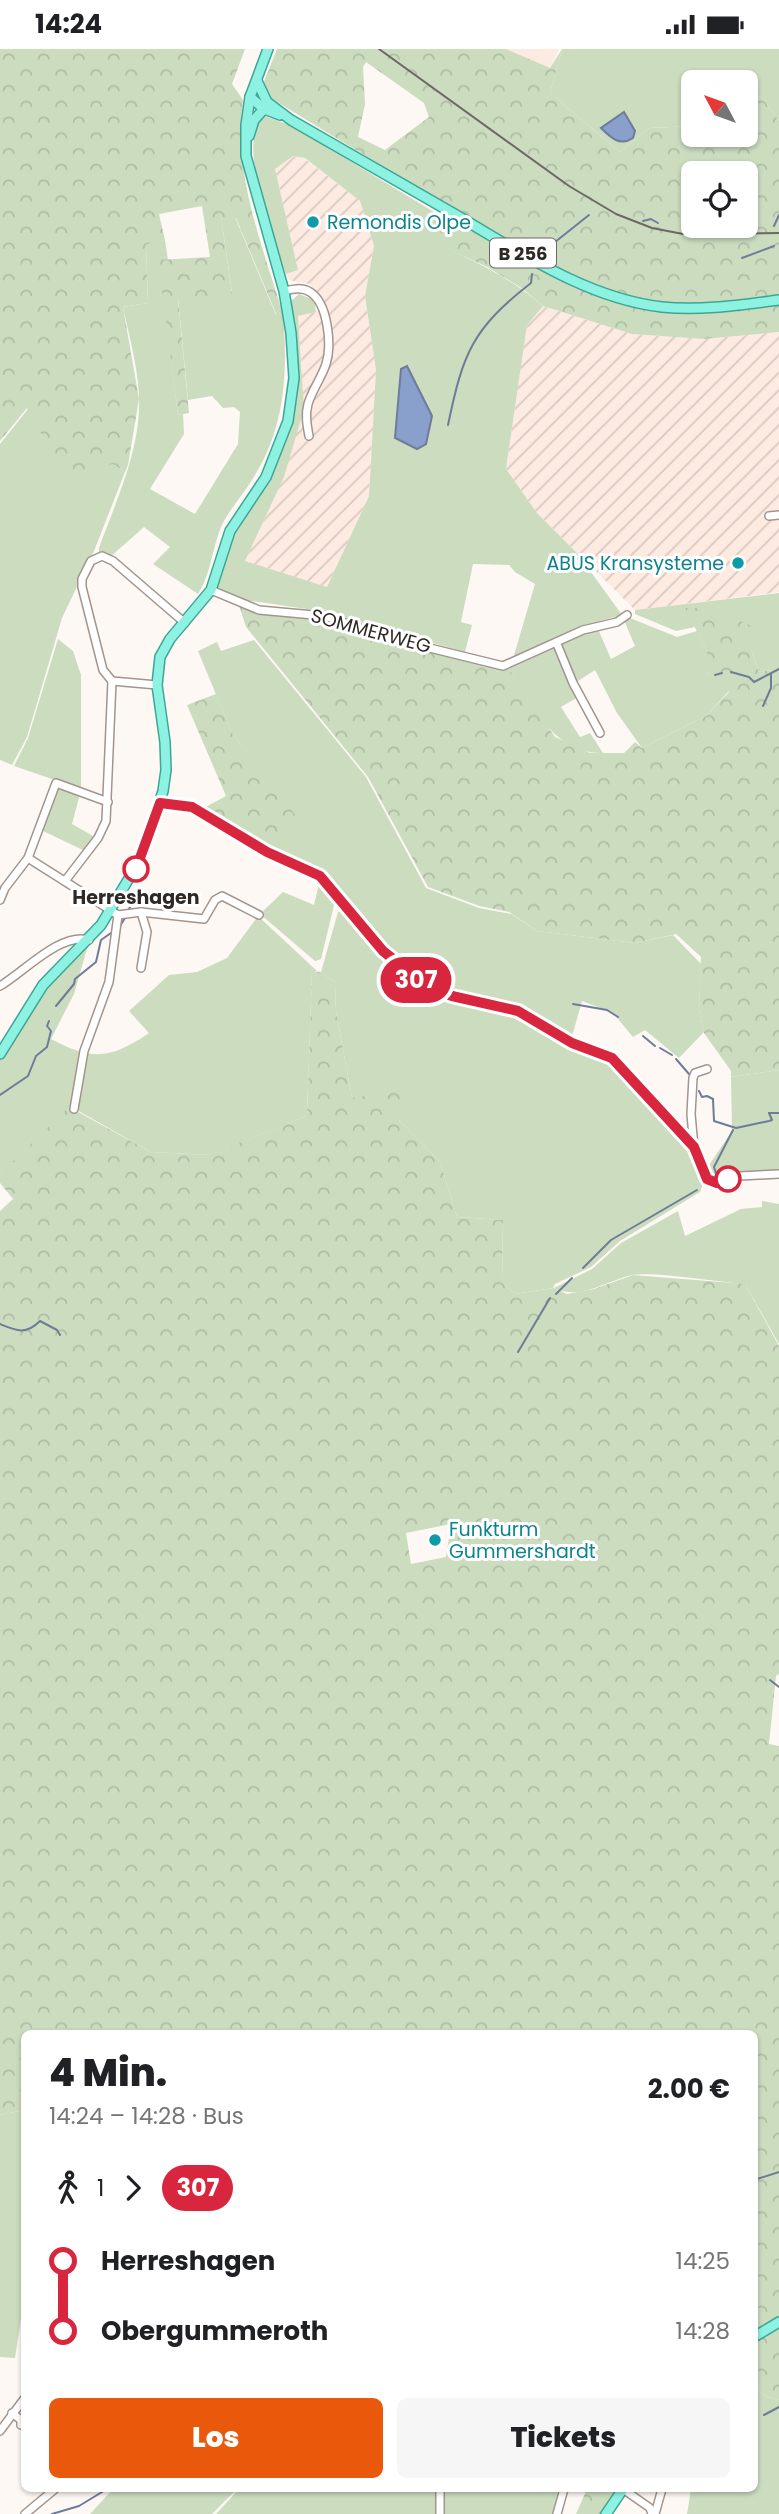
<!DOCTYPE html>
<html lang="de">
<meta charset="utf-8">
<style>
:root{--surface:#fff;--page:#f6f6f6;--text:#202124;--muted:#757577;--accent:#ea580c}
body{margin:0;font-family:Poppins,sans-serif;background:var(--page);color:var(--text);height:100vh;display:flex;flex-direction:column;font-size:26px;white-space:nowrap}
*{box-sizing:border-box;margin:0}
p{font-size:23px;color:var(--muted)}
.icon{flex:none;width:38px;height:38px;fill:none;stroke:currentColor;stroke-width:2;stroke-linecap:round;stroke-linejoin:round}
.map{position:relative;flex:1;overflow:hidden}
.panel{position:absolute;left:21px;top:1981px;width:737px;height:462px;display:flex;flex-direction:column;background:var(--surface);border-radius:10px;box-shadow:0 2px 5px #0004}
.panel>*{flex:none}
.badge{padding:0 14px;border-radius:23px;font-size:24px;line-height:46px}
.needle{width:46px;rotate:311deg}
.controls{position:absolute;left:681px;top:21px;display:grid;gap:14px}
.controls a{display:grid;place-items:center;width:77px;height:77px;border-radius:10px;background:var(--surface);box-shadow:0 2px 5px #0004;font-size:35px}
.map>.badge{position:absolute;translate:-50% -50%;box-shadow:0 0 0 4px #fff}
.legs{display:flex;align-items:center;gap:10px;height:77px;padding:0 28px;font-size:23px}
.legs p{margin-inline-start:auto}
.overview{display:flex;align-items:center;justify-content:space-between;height:119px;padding:0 28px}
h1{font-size:38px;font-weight:800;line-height:52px}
.action{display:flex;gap:14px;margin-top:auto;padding:14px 28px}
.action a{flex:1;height:80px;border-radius:10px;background:var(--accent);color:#fff;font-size:28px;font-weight:800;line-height:80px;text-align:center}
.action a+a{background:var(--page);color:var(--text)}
ul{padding:0 28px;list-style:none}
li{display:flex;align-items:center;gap:24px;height:70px;font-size:26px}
li i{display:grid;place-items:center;width:10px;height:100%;margin:0 9px;background:currentColor}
li i::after{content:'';width:18px;height:18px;margin:-9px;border:5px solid;border-radius:50%;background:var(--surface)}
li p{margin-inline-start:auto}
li:first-child i{background:linear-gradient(#0000 50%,currentColor 0)}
li:last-child i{background:linear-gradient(currentColor 50%,#0000 0)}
.status{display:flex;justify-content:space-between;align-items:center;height:49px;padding:0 35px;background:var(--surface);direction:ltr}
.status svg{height:19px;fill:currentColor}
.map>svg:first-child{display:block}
.built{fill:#fdeae0}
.industrial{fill:url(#industrial-furrows)}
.green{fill:#cbdcbf}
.forest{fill:url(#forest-crowns);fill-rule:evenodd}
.water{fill:#899fcc;stroke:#6e7c9a;stroke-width:2}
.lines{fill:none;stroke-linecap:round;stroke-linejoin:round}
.stream{stroke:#6e7c9a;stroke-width:2}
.minor-casing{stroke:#a3958d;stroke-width:10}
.major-casing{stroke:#3ca695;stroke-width:12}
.minor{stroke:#fff;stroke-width:7}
.major{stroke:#8ef2e3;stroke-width:9}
.rail{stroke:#6e6865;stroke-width:2}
.line-1-casing{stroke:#fff;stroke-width:16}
.line-1{stroke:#d7263d;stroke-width:10}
.culture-dot{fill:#0f9aa8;stroke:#fff;stroke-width:2.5}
.stop-1-dot{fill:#fff;stroke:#d7263d;stroke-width:3.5}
.labels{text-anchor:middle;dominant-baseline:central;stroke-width:6;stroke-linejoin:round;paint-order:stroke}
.shield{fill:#fff;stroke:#6d6967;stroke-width:2}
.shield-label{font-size:18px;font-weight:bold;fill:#2f2926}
.culture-label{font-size:19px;fill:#0d838f;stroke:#fff;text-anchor:start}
.street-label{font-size:19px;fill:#2f2926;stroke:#fff}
.stop-label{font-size:19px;font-weight:bold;fill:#2f2926;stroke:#fff}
</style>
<div class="status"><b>14:24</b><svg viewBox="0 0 49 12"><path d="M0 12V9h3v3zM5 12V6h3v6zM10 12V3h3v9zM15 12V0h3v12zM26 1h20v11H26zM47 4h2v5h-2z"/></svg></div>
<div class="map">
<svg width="779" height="2465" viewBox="0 0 779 2465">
<defs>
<pattern id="industrial-furrows" width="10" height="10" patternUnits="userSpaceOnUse" patternTransform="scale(1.75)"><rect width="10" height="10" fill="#fdeae0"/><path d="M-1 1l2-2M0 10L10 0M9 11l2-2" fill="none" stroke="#d9c9c0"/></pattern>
<pattern id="forest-crowns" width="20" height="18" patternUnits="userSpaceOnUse" patternTransform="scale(1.75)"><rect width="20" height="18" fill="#cbdcbf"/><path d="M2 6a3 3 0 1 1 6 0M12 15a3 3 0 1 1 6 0" fill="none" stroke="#afbda4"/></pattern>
</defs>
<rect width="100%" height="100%" fill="#fef8f5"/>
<path class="built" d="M506,0H559L550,19Z"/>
<g class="industrial">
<path d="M293,107L304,109L360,152L374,197L365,247L376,321L369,447L327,538L245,512L284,428L302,320L298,267L316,263L326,256L310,235L289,231L286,225L298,221L275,120Z"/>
<path d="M543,257L632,285L704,290L779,283V543L635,561L537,464L506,420L527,276Z"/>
</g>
<g class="green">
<path d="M562,0H779V72L762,48L746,43V33H714L692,27L693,77L649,79L620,103L550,44Z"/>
<path d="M264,67L290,76L444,169L436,194C474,212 511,229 543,257L527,276L506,420L537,464L578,505L622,566L580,577L512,613L535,535L515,523L509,516L473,515L461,573L472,576L465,603L320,562L238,550L216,540L235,482L264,438L286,392L297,325L291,252L299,245L314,251L316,263L298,267L304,360L284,428L245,512L327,538L369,447L376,321L365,247L374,197L360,152L305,109L293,107L275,120L298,221L286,225C275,191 234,94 264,67Z"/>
<path d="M221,168H235L276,266H283C288,323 285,377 255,426C246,442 234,455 225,470C212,493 213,522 198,545L153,515L170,498L144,478L109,509L99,503V499C116,452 141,400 139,348C138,318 129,287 123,258L148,254L146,194L165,191L168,211H159L178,366L183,365L184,385L150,440L195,465L238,395L240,363L234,358L223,359L212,347L188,351L178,249L232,243Z"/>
<path d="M28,360L71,438L112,415L125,423L94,502L62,569L27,688L12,716L0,711V395Z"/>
<path d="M779,544V620L759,623L751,600L686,559L695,578L676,582L635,565V561Z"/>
<path d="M630,569L677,588L697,582L707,602V623L729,642L706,667L642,699L617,664L595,621L575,634L560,596L585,583L598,580L611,610L635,597L624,571Z"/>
<path d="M58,590L73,602L81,626V740L14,717L28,689Z"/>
<path d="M254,591L366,728L426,839L479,859L511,865L537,882L635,894L673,886L701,915L699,961L704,983L679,1009L645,981L633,988L613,964L582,952L571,991L519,960L447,944L428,935L385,901L321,825L263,798L295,767L232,684L198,602L217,593L221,602Z"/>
<path d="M555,599L578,648L561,658L580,688L590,684L603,704C553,705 533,656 509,620Z"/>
<path d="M58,737L80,745L72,775L95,788L85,802L43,782Z"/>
<path d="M320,830L335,852L321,910L315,912L260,865L283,843L314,856Z"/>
<path d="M344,862L401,924L430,943L502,959L567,994L605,1008L691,1097L703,1135L700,1143L620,1192L591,1218L555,1235L553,1239L515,1245L502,1233L503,1171L457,1168L440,1113L399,1071L352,1049L336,962L335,934L321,923L338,863Z"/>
<path d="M258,867L317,922H312L307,1067L210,1106L151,1103L75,1060L0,1125V1009L45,939L88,896L74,945L51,990C92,1012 111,1010 149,984L129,962L169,926L197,923L227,909Z"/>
<path d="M779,1021V1122L737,1124L718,1131L710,1129L705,1122L732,1082L731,1028Z"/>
<path d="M762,1152L779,1155V1295L745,1235C719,1233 654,1222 632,1226C605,1232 581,1252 554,1239L592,1220L621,1194L678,1162L685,1187L741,1160L762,1158Z"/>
<path d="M24,2061V2251L15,2309L0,2308V2066Z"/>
<path d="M754,2337L765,2347L779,2351V2465H687L691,2440H754Z"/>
<path d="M113,2440H237L212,2465H90Z"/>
<path d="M239,2440H438L439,2465H216Z"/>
<path d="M441,2440H563L556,2465H441Z"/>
</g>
<g class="forest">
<path d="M0,0H245L232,35L243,51C233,127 262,194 283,266L277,267L236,169L221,168L232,244L178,250L189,364L178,366L158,211L210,208L202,157L159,165L165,191L146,195L148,254L123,258L139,350L128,416L125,423L112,415L71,439L27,359L0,392Z"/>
<path d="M277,0H506L550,19L562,0L550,44L620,103L649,79L693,77V86H746V43L762,48L779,72V283L704,290L632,285L543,257L523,240L487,218L435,194L448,157L264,45L261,40ZM366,13L424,54L429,68L385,101L358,88L365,55L363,18ZM693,124H746V177H693Z"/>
<path d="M239,556L315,566L449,603L484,617L509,620L555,688L590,704H624L635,693L642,699L706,667L729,643L707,623V602L685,559H709L754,578L751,600L759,623L779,620V1021L731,1028V1022L704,984L699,961L701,908L676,885L635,894L537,882L509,863L479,857L428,838L368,728L246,578Z"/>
<path d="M216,645L232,684L296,767L263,798L202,760L226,747L187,656Z"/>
<path d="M312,922L321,923L335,934L336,962L352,1049L401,1042L399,1071L440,1113L457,1168L503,1171L502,1233L515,1245L554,1239L567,1245L594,1240L633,1226L745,1235L779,1297V1625L776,1627L769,1695L779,1697V2351L765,2347L754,2337V1984H24V2061L0,2066V1162L13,1150L0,1134V1125L69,1058L151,1103L209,1106L307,1067ZM451,1475L446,1508L411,1515L406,1484Z"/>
<path d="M587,2440H619L601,2465H576Z"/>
</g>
<g class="water">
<path d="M624,63L635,82L633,89C620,98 610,88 601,79Z"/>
<path d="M407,317L432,367L426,395L417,400L395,389L401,320Z"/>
</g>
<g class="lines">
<g class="stream">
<path d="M643,172L651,170L658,174"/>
<path d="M774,177L779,166"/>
<path d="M545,201L589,166"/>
<path d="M742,209L774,197"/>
<path d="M448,376C463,304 472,280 531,234L532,225"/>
<path d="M731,623L749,628L754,633L779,620"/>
<path d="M715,626L722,624"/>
<path d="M763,657L771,639V626"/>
<path d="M128,862L140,839"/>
<path d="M120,877L125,869"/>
<path d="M573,955L607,961L618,968"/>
<path d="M56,957L74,935L75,930L96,913L101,891L111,884"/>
<path d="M643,987L655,997"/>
<path d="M660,999L672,1006"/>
<path d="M676,1010L689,1025"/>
<path d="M699,1042L702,1048L707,1047L713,1050L714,1072L736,1079L769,1072L772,1071L769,1064H779"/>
<path d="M0,1046L28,1027L36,1007L47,998L51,982L47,977L49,972"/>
<path d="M710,1127L716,1124L714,1118L733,1081"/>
<path d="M583,1219L611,1191L697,1141"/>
<path d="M556,1245L572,1229"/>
<path d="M0,1275C17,1282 26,1286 40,1272L57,1281L60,1286"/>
<path d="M518,1303L550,1249"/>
<path d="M770,1631L779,1638"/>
<path d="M754,2131L779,2123"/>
<path d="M764,2366L779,2358"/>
<path d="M52,2465L79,2457L107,2440"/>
</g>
<defs>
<g id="minor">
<path d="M284,242C293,240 302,238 310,243C328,254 332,296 326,315C322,328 312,341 308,355C305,366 307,376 309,387"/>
<path d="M769,467L779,466"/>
<path d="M211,541L259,561L325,567L385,588L503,617L583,581L617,573L627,566"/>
<path d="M557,595L573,634L600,684"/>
<path d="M112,632L103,621L82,538V530L91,512L102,507L113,512L185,574"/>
<path d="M160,754L193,758L267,803L320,827L383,902L429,938L452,947L518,962L572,994L612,1009L694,1098L703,1124L711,1133L740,1127L779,1125"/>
<path d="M28,809L118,866L141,863L204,870L215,851L222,847L259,866"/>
<path d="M65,832L98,789L106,772L112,632L157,636"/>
<path d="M0,851L5,839L28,809L56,734L108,753"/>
<path d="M141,863L147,883L141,919"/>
<path d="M0,937C23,924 60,883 89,891"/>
<path d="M74,1060L84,1002L109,933L118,866"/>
<path d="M694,1098L691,1065L693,1029L695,1024L707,1020"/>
<path d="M12,2364L21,2371V2376"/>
<path d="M0,2382L24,2350"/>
<path d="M440,2440V2465"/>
<path d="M623,2440L650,2459L652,2465"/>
<path d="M25,2465L55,2440"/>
<path d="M557,2465L564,2440"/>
<path d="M655,2465L662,2440"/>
</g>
<g id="major">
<path d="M257,32L267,53L291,71C348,104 405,137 463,170C524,206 590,250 662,258C701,262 740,256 779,251"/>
<path d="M250,48L264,60L280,66"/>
<path d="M249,87L254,71L264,60"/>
<path d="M0,1005L43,936L101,876L143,806L163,742L166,721L165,693L157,636L160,608L170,590L211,541L230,482L266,428L288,372L294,329L291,284L284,242L246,107V76L250,48L268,0"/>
<path d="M754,2288L779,2273"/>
<path d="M606,2465L623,2440"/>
</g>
</defs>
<use href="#minor" class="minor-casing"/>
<use href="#major" class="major-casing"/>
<use href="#minor" class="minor"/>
<use href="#major" class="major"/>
<path class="rail" d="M379,0L569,137L616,165L652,179L683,185L779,184"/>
</g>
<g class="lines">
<defs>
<path id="line-1" d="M136,820L160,754L192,758L267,803L320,827L383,902L429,939L452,947L518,962L572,994L612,1009L694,1098L707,1130L717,1134L728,1130"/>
</defs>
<use href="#line-1" class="line-1-casing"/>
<use href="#line-1" class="line-1"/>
</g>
<g class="culture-dot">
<circle cx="313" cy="173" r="7"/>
<circle cx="738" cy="514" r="7"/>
<circle cx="435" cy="1491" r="7"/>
</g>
<g class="stop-1-dot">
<circle cx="136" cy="820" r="12"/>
<circle cx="728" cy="1130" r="12"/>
</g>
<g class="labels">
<rect class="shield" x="490" y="189.5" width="66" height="29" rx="5"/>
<g class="shield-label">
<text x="523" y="204">B 256</text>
</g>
<g class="culture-label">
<text x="327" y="173">Remondis Olpe</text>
<text x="724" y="514" text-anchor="end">ABUS Kransysteme</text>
<text x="449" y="1480">Funkturm<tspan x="449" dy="22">Gummershardt</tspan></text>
</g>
<g class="street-label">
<text transform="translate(371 582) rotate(15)">SOMMERWEG</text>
</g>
<g class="stop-label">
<text x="136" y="848">Herreshagen</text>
</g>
</g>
</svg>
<div class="controls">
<a><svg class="needle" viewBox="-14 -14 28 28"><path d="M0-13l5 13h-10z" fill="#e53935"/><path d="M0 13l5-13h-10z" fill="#757577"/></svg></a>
<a><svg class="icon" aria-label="locate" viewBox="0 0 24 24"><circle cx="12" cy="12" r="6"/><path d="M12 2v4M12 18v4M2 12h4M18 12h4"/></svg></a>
</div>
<b class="badge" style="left:416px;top:931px;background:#d7263d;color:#fff">307</b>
<section class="panel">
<div class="overview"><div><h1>4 Min.</h1><p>14:24 – 14:28 · Bus</p></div><b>2.00 €</b></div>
<div class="legs"><svg class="icon" aria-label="walk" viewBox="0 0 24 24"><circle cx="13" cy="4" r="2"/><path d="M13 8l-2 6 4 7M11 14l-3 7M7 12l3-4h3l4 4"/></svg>1<svg class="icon" aria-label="forward" viewBox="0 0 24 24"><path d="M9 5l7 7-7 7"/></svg><b class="badge" style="background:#d7263d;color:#fff">307</b></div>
<ul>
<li><i style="color:#d7263d"></i><b>Herreshagen</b><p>14:25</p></li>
<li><i style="color:#d7263d"></i><b>Obergummeroth</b><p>14:28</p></li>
</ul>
<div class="action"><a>Los</a><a>Tickets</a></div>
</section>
</div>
